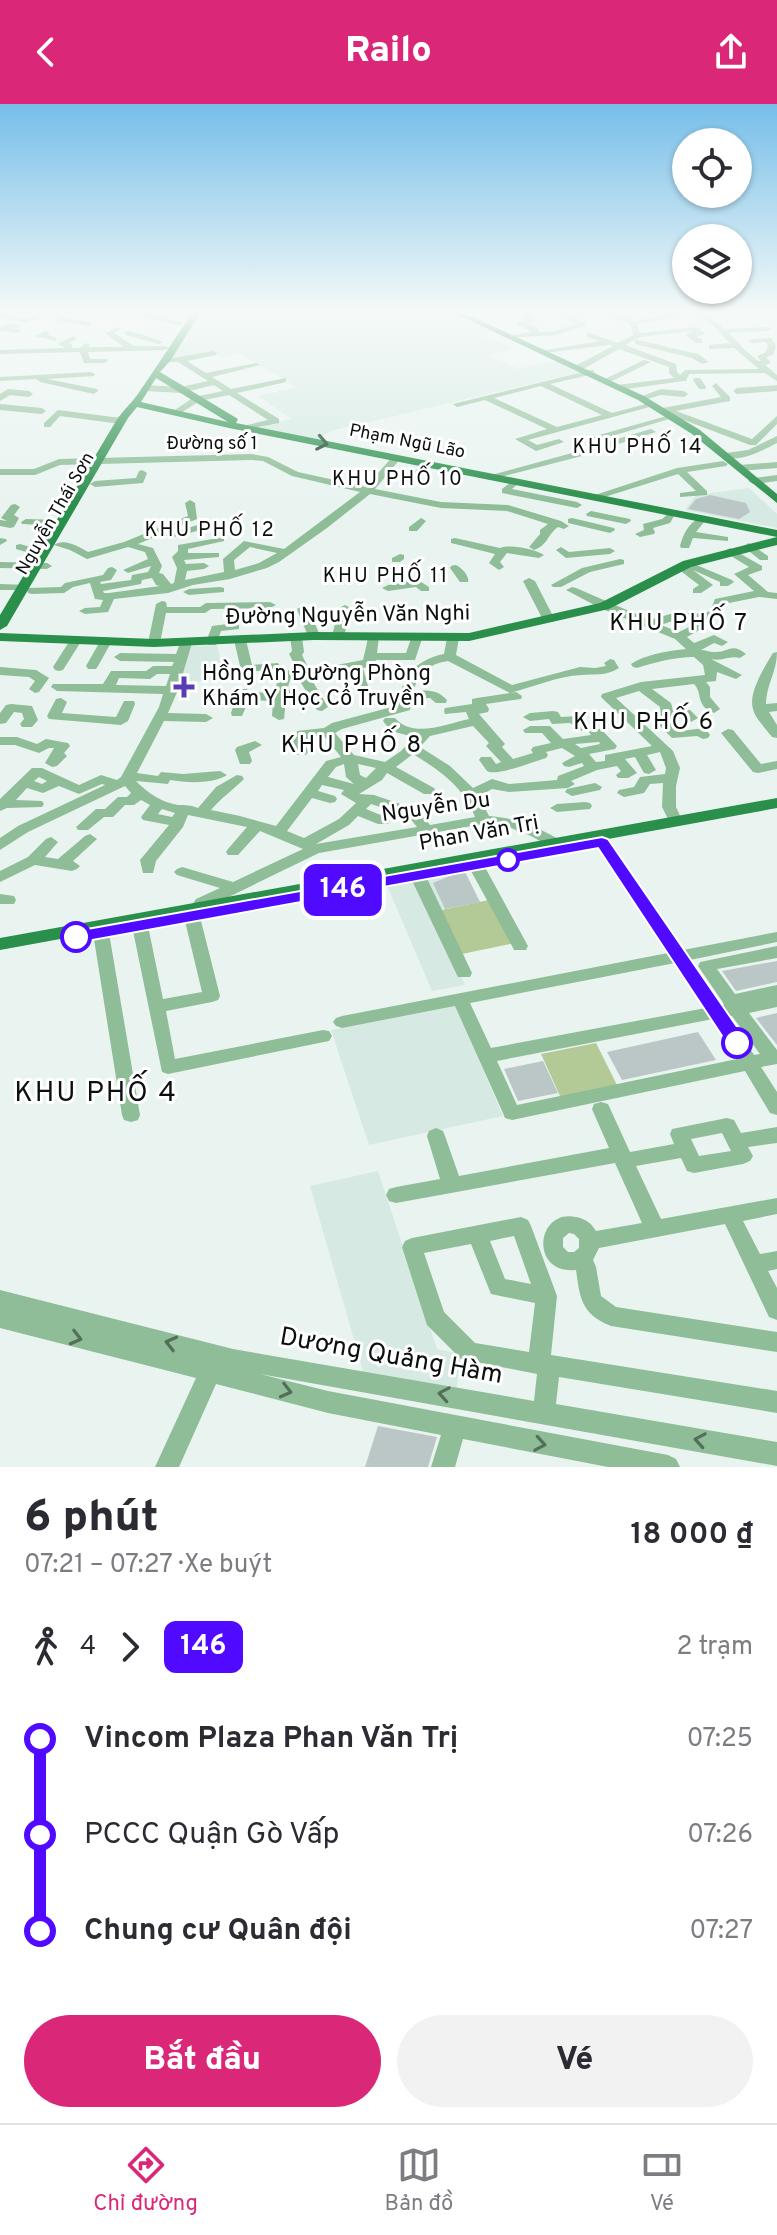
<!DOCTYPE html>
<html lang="vi">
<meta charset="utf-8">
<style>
:root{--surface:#fff;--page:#f2f2f3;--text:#2b2b33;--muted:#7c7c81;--line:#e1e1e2;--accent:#db2777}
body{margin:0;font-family:Overpass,sans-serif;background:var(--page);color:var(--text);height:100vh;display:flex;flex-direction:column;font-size:30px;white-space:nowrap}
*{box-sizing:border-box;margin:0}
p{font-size:26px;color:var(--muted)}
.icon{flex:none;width:44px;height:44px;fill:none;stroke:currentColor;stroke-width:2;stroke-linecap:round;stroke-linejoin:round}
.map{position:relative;height:1363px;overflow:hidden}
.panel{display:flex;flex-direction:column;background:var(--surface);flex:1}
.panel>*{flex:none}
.badge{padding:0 16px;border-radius:12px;font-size:28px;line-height:52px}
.buttons{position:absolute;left:672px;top:24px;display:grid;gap:16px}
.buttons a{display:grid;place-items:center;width:80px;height:80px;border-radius:50%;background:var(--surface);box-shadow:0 2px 6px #0004;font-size:40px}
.map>.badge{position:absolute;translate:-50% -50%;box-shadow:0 0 0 4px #fff}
.legs{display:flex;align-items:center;gap:12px;height:88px;padding:0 24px;font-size:26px}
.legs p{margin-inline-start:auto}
.overview{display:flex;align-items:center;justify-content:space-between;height:136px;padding:0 24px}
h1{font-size:44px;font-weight:800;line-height:60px}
.action{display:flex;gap:16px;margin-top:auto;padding:16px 24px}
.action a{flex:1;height:92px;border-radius:48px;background:var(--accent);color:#fff;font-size:32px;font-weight:800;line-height:92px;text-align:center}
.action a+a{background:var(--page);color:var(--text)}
ul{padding:0 24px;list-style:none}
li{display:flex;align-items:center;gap:28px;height:96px;font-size:30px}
li i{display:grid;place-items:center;width:12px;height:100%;margin:0 10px;background:currentColor}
li i::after{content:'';width:20px;height:20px;margin:-10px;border:6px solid;border-radius:50%;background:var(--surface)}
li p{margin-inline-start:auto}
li:first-child i{background:linear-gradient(#0000 50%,currentColor 0)}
li:last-child i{background:linear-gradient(currentColor 50%,#0000 0)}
header{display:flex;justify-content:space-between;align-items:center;height:104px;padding:0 24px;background:var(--accent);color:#fff;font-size:36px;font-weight:800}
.dock{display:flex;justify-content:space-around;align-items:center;height:112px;border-top:2px solid var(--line);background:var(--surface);font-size:22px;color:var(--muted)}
.dock a{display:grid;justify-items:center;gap:4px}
.dock .active{color:var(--accent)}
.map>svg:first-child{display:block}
.built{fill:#d6eae3}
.green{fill:#b3ca96}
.building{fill:#bac7c6}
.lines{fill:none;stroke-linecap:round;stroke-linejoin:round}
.minor{fill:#8fbd98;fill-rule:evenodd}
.major{fill:#2b8f4c;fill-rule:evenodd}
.oneway{stroke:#184226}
.oneway2{stroke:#546f59}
.line-1{fill:#4f0aff;stroke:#fff;stroke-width:2}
.poi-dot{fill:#573cb4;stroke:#fff;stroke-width:3}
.stop-1-dot{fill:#fff;stroke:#4f0aff;stroke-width:4}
.labels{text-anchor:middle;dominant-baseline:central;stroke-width:6;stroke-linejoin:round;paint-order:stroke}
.far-street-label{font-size:18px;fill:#0b0f0d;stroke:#fff}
.far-neighbourhood-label{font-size:20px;letter-spacing:2px;fill:#0b0f0d;stroke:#fff}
.street-label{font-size:22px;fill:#0b0f0d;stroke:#fff}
.poi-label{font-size:22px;fill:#0b0f0d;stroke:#fff;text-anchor:start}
.neighbourhood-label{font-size:24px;letter-spacing:2px;fill:#0b0f0d;stroke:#fff}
.near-street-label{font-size:26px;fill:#0b0f0d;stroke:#fff}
.near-neighbourhood-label{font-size:28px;letter-spacing:2px;fill:#0b0f0d;stroke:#fff}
</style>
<header><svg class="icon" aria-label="back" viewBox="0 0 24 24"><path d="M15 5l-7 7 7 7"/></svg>Railo<svg class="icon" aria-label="share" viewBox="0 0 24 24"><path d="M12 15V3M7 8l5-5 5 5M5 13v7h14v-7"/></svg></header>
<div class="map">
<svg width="777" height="1363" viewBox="0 0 777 1363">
<rect width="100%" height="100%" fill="#e9f4f0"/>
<g class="built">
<path d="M198,209H445L489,228L487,232L516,245L488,251L518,265L556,257L581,268L331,327L316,336L252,324L292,315L258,292L297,283L238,249L221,253L213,249L169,256Z"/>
<path d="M749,384L777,410V424L685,406L696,391Z"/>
<path d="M217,541L226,577L179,578L188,542Z"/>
<path d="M464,766L480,798L438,806L424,782L465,881L432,887L386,779Z"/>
<path d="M456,902L503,1012L369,1041L331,926Z"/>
<path d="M378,1067L437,1245L461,1250L455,1296L365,1274L310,1082Z"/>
</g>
<g class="green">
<path d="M498,794L520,838L457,851L437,807Z"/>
<path d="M596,939L618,983L561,994L541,950Z"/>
</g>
<g class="building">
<path d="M710,391L746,399L750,408L739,415L688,405L696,395Z"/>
<path d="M464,766L480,798L445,805L433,779Z"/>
<path d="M777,857V878L736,887L722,867Z"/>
<path d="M777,909V941L756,914Z"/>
<path d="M698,928L716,956L622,976L607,948Z"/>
<path d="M543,957L558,989L518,997L504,965Z"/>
<path d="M378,1322L437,1333L428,1363H365Z"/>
</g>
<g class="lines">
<g class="minor">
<path d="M0,209L24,215L40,209H49L25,219L0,213Z"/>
<path d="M124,209H137L184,219L180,221Z"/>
<path d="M525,209H531L530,213L536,217L528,220L539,224V228L555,227L576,220L562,214L560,209H594L575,213L585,218V222L556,231L507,234L506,232L531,228L516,219L524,216L522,214Z"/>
<path d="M603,209H612L634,217L675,209H714L707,211L725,225L770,223L771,225L767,227L729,229L744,245L758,257H761L757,252L766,248L768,242L766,238L752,239L748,237L752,235L771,234L776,242L773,251L766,253L771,259L765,261L777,271V277L765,269L689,270L686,277H683L620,286L617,285V281L674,274L669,269V263L619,245L583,265H577V261L613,242L609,241L544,249L540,247L600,237L587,233V229H590L618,239L633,231L630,220ZM684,211C706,211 717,225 730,239L709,241V245L734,244L759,265L685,266L680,271L677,268L676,260L625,241L640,233L693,227L685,231L696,239H702V235L697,233L705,230L698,223L640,229L637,220Z"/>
<path d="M730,209H743L733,212Z"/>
<path d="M62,213L88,218L92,220L88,222L59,217V213Z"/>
<path d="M10,219L20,220V224H11L20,225V229L0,227V223Z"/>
<path d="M117,223L121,225L114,229L134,242H165L169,244L165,246L88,248L90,255H107L108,257L104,259H84L80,248L0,250V246L65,244L58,240L73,232L77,234L69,239L72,240V244H80L86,239L90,241L88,243H124L105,229Z"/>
<path d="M46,227L50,229L47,231L56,233V237L35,232Z"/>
<path d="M125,227H131L163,238L159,240L125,231Z"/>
<path d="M638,236L698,250L709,258L702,260L692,254L635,240V236Z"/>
<path d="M213,247L217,249L216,251L187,257L206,269L256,259L260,261L212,273L231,285L286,274V278L237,289L279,315V319L243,326V322L268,316L229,291L200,297L179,310L172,308L194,293L223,287L214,281L181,289L145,287L141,284L145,281L181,283L208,277L178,258H166L162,256Z"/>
<path d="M644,256L651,258L610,278L603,276Z"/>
<path d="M591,266H594V270L550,280L612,309L653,298L657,301L528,336L537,341L559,335L564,338L536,347L515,335L547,325L485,296L457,303L453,300ZM541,282L602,311L557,323L494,294Z"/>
<path d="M91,268L95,270L94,272L47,275L97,285L98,287L94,290L40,278L36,275L0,277V273Z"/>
<path d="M694,274H700L706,283L705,285H699L693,276Z"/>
<path d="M716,279L730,293V297L676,307L752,335L777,312V320L756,341H750L676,313L605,334L610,337L651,325L656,328L609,343L592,333L670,311L663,308V304L721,293L712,282Z"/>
<path d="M777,281V287L737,290L733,287L737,284Z"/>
<path d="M8,285L29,287L33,290L29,293L10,291L0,297V290Z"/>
<path d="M661,285L684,287L688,290L684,293L661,291L641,297L637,294Z"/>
<path d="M0,300L42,304L46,307L42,310L0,306Z"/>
<path d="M58,306L121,314L125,317L121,320L60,312L50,323H44V319Z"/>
<path d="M777,332V339C761,347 738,360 721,352L726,349L748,346Z"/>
<path d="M583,346L588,349L586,351L489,376L484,373Z"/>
<path d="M252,350L268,353L298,368L366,383L393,352L396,351L401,354L375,385L441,398L508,401L561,417L569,422L564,425L558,423C547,431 548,441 534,446L529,443L540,430V426L548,420L507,407L441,404L370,390L327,424L279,458L267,464L230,475L193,481L168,489L114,495L108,508L85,510L79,507L85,504L100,503L103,496L95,495L90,479L73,483L64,489L32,490L28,489L27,486H0V480L28,481L29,484L61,483L65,479L103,471L108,464L112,463L117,466L111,476L100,478L101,480L131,476L132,471L148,468L151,462L128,469L123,466L148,455L145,448L128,443L87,455L70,446L54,441C64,434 78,442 88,448L124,438L188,412L185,399L190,396L195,399L197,415L138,440L153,444L162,462L159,469L163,470L171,480L174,479L177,464L172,453L178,447V441L224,433V437L188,445V449H219V453L184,456L186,460L204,459L209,462L204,465L187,467L185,476L224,468L223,455L244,437L284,445L360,388L292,372L263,357L252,356L60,361L35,371H0V365H34L59,355ZM250,443L277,449L259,459L235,466L234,456ZM152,474L156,481L160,482L109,489H104L103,487L141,480L142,476Z"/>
<path d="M723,357L728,360L726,362L687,368L707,387V391L680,393V389L696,387L678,370L598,395L589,393L677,364Z"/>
<path d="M423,358L431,360L420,373H414L412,371Z"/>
<path d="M777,358V364L739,367L734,364L739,361Z"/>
<path d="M142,366L147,369L143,379L95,383L90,380L95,377L136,374L139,367Z"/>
<path d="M777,371V377L753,380L748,377L753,374Z"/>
<path d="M515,375L520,378L512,385L577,398L582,401L577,404L502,389V385Z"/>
<path d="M15,400L20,403L14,411L19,414L14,423L10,424L0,422V416L7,417L1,414L11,401Z"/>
<path d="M591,407L630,415L631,417L626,420L587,412L586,410Z"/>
<path d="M669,409L674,412L670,419L653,424L655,428L654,430L640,433L635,430L644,426L643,420L662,415Z"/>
<path d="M421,414L426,417L417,427H409V423Z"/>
<path d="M572,414L614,424L615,426L610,429L568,419V415Z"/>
<path d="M26,415L61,416L66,419L61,422L22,420L21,418Z"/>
<path d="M699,415L704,418L696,428L728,433V437L693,434L689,444H681L680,442C683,431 688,419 699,415Z"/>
<path d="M204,419L209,422L208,424L170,434L165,431Z"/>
<path d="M0,434L6,435L7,437L0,441Z"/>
<path d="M455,434L500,444C511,440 534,445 544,451L539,454L507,449L500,458L504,463L499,466L489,459L495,450L451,439V435Z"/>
<path d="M749,439L768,452V456H760L745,444L744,442Z"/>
<path d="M20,440L47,448L48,450L43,453L16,445V441Z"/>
<path d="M561,443L569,448L610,444L615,447L610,450L566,454L556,446Z"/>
<path d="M730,444L762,462V466L748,471L768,488L777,489V495L759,493L724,500L719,511L704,517L678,515L661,521L679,528L695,520H703V524L687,533L694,539L714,531L728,538L722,542L714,539L701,546C705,546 710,548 714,548C729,549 731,538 746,550L740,554C729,551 721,558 711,555L742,571L736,575L717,568L716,577L706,578L710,583V593L720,605L714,609C695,602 703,589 694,580L652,585L671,599L673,606H690L698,614L691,618L682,613L674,614L671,618L680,627L705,624L710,631L708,634L703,635L697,632L672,634L657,619L661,613L660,603L639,587L616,594L673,647L680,664L676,682V703L683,718L681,721H671L662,703L663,679L650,680L644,689L624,693L617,689L619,686L634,683L640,673L665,670L666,664L660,648L647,651L656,666L649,670L644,669L635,653L625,655L637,669L628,674H618L616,671L621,667L617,662L597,666L571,677L575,680L568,684L509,688L492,685L479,692L489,712C519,714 545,726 570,742L572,745L570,748H560L531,732L511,724L483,720L319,749L208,803L200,813L220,892L218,896L212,898L166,907L175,955L323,926L329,927L332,932L329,937L168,970L162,968L132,822L134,818H146L148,822L163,895L202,888L184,813L196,795L220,784L177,771L174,768L177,765L182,763L233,778L303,745L260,727L238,751H228L226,748L228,745L247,723L188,711L183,723L156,757L153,769H143L140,756L169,721L143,716L141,713L150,701L141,696L134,701H125L113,713H104L88,726H78L76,723L96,705H105L118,693H127L131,689L125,682L28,728L0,746V734L18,722L105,681L102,680L79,690L59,682L43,689L27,684L16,696L42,697L44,700L42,703L7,704L0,707V695L32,664H42L79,681L101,671L117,676L121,673L159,603L163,590L57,587L51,583L53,580H103L111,567H146L153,562H172L174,558L120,557L114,553L120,549L176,550L180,539L186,535L192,539L178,586L168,609L206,610L213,614L206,618L164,617L137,669L158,672L161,668L183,670L220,667L227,671C214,680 187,679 170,676L168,680L136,677C146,688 163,699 178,701C186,701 190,701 198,704L216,683L237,671L242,672L244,675C233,686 221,694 211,706L240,712L276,722L326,657L341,653L324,632L309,633L310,636L305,639L308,648L306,651H296L291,637L296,634L297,627L324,624L332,619L399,601C400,573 417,555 444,550L447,534L453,530L459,534L456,551L512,581L580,563L595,564L606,562L604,559L610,555L614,556L619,564C607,572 595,570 581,571C558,572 533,583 510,589L448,557C430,559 419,569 413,587C427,586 437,585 447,596L446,599H436L430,594L412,595L410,606L342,625L335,629L354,651L385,658L401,647L414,633L391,627L383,617L385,614H395C413,635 446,620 469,615L466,608L445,610L444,607L445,604L472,600V595L477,594L516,588L522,592L521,595L486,600L489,605L488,608L479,610L505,640L502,643L513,655L533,649L531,646L533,643L551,639L542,629H525L523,626L530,622H550L563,635L591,631L589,628L591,625H601L617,642L615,645L589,650L596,658L605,657V651L652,642L601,593L602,590L641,578L705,571L703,561L694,553C674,553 656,558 637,564L633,563L631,560C646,550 668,547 686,545L675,535L600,504L566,486L572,483L576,484L650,516L677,508L703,510L710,507L715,495L754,487L734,470L749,463L726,449L725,447ZM157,570H170L166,582L116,581L119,574L150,575ZM473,622L489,639L486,642L501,658L496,660L491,653H481L479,656C480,657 487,667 487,667C496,673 535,657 546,654L548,651L546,648L562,644L575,652L562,659L564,662L569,663L582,659L584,662L558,672L557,676L509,680L492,675L473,684L450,662L420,643L430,632ZM599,638L600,640L581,644L575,640ZM413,650C439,666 464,683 475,713L430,721L418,706L374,691L359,690L382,676L387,669L424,690H434L436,687L434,684L396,663ZM344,660L346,673L354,680L328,673L336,663ZM358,660L376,664L366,674L360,671ZM39,673L47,677L42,680L34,677ZM322,681L344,686L341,690L356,699L339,715L304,734L287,727L312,694L330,699L335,698L337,695L335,692L318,687ZM371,700L408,712L417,723L316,740L349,721L358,712L378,720H388L390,717L388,714L366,705ZM162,705L175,709L172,713L158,710Z"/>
<path d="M400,450L404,451V455L400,458H392V454Z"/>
<path d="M620,455L624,456V460L590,468L561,483H553L551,481L582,464Z"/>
<path d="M687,457L732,476L734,478L728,482H720V478L693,466L713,481L701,489H693V485L699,481L678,465L683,462V458Z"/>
<path d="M0,458L47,459L52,462L47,465L0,464Z"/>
<path d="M455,461C461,462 470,473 468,478H460L450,464L451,462Z"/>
<path d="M529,474L535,477L555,516L553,518H545L543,516L523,477Z"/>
<path d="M418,476L429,483V487H421L416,483L388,487L382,484L388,481Z"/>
<path d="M220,483L224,484V488L189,491L183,488L189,485Z"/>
<path d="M162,497L166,498L167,503H200L206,499L270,498L276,501L270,504L211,505L205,509H166L160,539L154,543L148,539L156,500Z"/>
<path d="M345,501L351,504L344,532L338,536L334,535L332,532L339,504Z"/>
<path d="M303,502L309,505L320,532L318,535L314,536L308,532L297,505Z"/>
<path d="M235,519L239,521V525L221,527L216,541H208L206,538L212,522Z"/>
<path d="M296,529L302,533L304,548L302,551L307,561L316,565L363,556L369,530H377L379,533L377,549H406L412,532L416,531L422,535L415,556H376L373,562L363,564L370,589L368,592H360L358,589L351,566L321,571L319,576L313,578L328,603L322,607L317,606L300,577L308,571L304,568L291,573L288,583L292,591L286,595L284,615L279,616L272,612L273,597L249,596L242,612H232L231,609L239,585H247L249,588L279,589L276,583L279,571L296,563L289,550L292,547L290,533Z"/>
<path d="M76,532L82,536L63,566L59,567L55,566L53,563L72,533Z"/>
<path d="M240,532L246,536L252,561L278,559L280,562L278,565L225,570L223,567L225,564L240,562L234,536Z"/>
<path d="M106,533L112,537L98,562L96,565H88L86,562L102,534Z"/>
<path d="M777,548C777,568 766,581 766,600L777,599V607L769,608L777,621V634L772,633C766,625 755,614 753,605C748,589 764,564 773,549Z"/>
<path d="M0,563L36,566L49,574L39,588L35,589L29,585L35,577L29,573L0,571Z"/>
<path d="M61,594L67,598L62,609L116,613L124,597H134L135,600L128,617L121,621L49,615L47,612L56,595Z"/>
<path d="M11,600L32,602L38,616L32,623H22L20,620L24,615L22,609L14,608L6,619L0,620V609L6,601Z"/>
<path d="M553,607L558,608L561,613L578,612L589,623L582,627L570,619L552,620L549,615L530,617L523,613L530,609Z"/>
<path d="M728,625L733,626L761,660L777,657V665L758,669L753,668L721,629Z"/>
<path d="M0,633H17L37,640L46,635L68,639L70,642L64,649L67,652L57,662L52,663L45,659L54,644H49L39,649L15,641H0Z"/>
<path d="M255,637L262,641L249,648L252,657L250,660H240L235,646L237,643Z"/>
<path d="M595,679L602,683L600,686L572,692L565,688L567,685Z"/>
<path d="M585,698L590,699L592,702L590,705L557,708L550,704L557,700Z"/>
<path d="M598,727L603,729L683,846L777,828V838L690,856L722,901H724L722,897L698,862L700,858L777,842V854L717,865L735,890L777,881V903L749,909L777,946V960L761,963L777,988V1011L770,1009L745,967L512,1016L505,1014L503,1009L455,902L342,924L336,922L333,918L336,914L342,912L668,849L591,732ZM675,859L706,904L491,944L470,899ZM729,912H732L760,950L754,951ZM713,915L737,955L517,1001L497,957Z"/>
<path d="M90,730L97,735L73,757L80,762L77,765L72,767L35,761L0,778V767L28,753L46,735L51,733L58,738L45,753L58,755L85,732Z"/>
<path d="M473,751L481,756L528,842L526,846H514L512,842L465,756Z"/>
<path d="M415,761L423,766L472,869L470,873H458L456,869L407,766Z"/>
<path d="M0,790L14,792L16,796L14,800H0Z"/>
<path d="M101,824L107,825L109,829L140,1011L138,1016L131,1018L124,1016L122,1011L93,829L95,825Z"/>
<path d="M601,998L608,1000L630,1048L674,1040L670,1030L672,1025L727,1014L734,1016L741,1029L777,1023V1039L748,1043L753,1052L750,1057L743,1060L694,1069L687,1067L681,1054L636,1062L661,1115L777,1094V1110L743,1117L760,1150L777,1147V1165L768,1167L777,1184V1216L769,1213L725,1120L599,1144L593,1156L596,1163L601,1192L616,1203L777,1228V1248L611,1222C581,1210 580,1194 576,1166C529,1171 536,1104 576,1113C586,1115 591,1119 596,1127L642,1119L615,1059L396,1099L389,1097L386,1091L389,1085L396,1083L440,1075L427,1032L429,1027L436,1024L443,1027L445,1032L459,1072L609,1044L592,1005L594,1000ZM722,1029L731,1047L699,1052L691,1035ZM569,1129L574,1130L579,1135V1144L574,1148H568L563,1143V1134Z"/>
<path d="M521,1113L528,1116L531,1122L557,1192L551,1251L777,1287V1309L559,1273L556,1300L777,1338V1362L260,1270L328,1287L668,1351L676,1355L680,1363H608L463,1335L455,1363H431L441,1331L328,1309L216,1280L179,1363H155L196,1274L0,1224V1186L233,1245L534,1297L537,1270L461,1255L427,1221L402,1143L405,1137L412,1134ZM514,1132L531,1180L505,1175L490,1137ZM471,1140L491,1190L535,1199L529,1248L475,1239L444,1208L424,1149Z"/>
</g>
<g class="major">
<path d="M0,209H12L0,215Z"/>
<path d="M192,209H200L171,256L160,268L238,315L236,319L777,426V441L691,463L609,505L469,537L314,536L154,543L0,537V529L154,535L314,528L469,529L600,499L683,457L777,433L229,324L137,303L128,314L7,522L0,526V511L116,317C123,306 133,298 140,287C157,262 174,236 192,209ZM156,274L228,318L141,298Z"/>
<path d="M454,209H464L644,292L700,326L777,390V399L692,330L638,296Z"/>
<path d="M777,694V704L0,846V834Z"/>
</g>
</g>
<defs><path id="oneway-chevron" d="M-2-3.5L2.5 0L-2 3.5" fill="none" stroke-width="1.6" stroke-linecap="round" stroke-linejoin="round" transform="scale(2)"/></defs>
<use class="oneway" href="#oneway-chevron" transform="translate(322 339) rotate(11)"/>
<g class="oneway2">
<use href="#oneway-chevron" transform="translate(76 1234) rotate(14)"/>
<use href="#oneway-chevron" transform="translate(171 1239) rotate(-166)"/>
<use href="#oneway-chevron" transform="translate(286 1287) rotate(14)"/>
<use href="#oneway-chevron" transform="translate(444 1290) rotate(-170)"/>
<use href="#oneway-chevron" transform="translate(700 1336) rotate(-170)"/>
<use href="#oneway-chevron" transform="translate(540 1340) rotate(10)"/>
</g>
<linearGradient id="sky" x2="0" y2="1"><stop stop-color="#76bee9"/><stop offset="0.52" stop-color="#f5faf8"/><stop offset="1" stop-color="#f5faf8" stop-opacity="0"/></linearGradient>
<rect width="777" height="399" fill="url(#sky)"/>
<path class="line-1" d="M602,733L608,735L744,933L747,939L744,944H730L598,744L76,839L67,833L76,827Z"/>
<path class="poi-dot" d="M180 571h8v8h8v8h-8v8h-8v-8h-8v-8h8z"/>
<g class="stop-1-dot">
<circle cx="508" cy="756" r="10"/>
<circle cx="76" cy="833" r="14"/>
<circle cx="737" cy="939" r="14"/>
</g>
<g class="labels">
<g class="far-street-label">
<text transform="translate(407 338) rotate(11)">Phạm Ngũ Lão</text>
<text x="212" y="340">Đường số 1</text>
<text transform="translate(56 410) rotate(-60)">Nguyễn Thái Sơn</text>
</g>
<g class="far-neighbourhood-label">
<text x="638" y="344">KHU PHỐ 14</text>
<text x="398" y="376">KHU PHỐ 10</text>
<text x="210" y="427">KHU PHỐ 12</text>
<text x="386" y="473">KHU PHỐ 11</text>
</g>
<g class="street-label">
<text transform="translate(348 512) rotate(-1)">Đường Nguyễn Văn Nghi</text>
<text transform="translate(436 704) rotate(-8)">Nguyễn Du</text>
<text transform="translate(479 730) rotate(-10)">Phan Văn Trị</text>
</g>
<g class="poi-label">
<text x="202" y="570">Hồng An Đường Phòng<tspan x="202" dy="25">Khám Y Học Cổ Truyền</tspan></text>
</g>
<g class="neighbourhood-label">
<text x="679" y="520">KHU PHỐ 7</text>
<text x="644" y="619">KHU PHỐ 6</text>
<text x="352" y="642">KHU PHỐ 8</text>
</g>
<g class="near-street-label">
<text transform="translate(391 1253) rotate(10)">Dương Quảng Hàm</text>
</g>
<g class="near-neighbourhood-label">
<text x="96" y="990">KHU PHỐ 4</text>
</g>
</g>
</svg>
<div class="buttons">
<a><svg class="icon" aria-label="locate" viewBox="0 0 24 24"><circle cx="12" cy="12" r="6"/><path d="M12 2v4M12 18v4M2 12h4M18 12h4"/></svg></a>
<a><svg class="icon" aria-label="layers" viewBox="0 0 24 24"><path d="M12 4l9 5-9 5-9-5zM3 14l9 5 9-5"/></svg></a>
</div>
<b class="badge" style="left:343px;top:786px;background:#4f0aff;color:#fff">146</b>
</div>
<section class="panel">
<div class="overview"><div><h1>6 phút</h1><p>07:21 – 07:27 · Xe buýt</p></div><b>18 000 ₫</b></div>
<div class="legs"><svg class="icon" aria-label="walk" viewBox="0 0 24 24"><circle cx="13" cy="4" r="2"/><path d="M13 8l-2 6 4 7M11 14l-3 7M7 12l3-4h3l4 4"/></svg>4<svg class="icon" aria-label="forward" viewBox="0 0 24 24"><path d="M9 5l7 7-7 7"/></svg><b class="badge" style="background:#4f0aff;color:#fff">146</b><p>2 trạm</p></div>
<ul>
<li><i style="color:#4f0aff"></i><b>Vincom Plaza Phan Văn Trị</b><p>07:25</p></li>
<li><i style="color:#4f0aff"></i><span>PCCC Quận Gò Vấp</span><p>07:26</p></li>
<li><i style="color:#4f0aff"></i><b>Chung cư Quân đội</b><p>07:27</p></li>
</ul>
<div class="action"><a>Bắt đầu</a><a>Vé</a></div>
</section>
<nav class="dock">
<a class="active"><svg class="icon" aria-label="directions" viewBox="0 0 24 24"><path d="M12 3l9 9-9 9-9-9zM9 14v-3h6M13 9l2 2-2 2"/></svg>Chỉ đường</a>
<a><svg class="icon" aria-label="map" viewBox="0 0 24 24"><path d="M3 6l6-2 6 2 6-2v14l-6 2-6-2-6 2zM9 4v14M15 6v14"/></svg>Bản đồ</a>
<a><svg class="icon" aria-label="tickets" viewBox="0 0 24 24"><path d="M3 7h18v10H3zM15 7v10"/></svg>Vé</a>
</nav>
